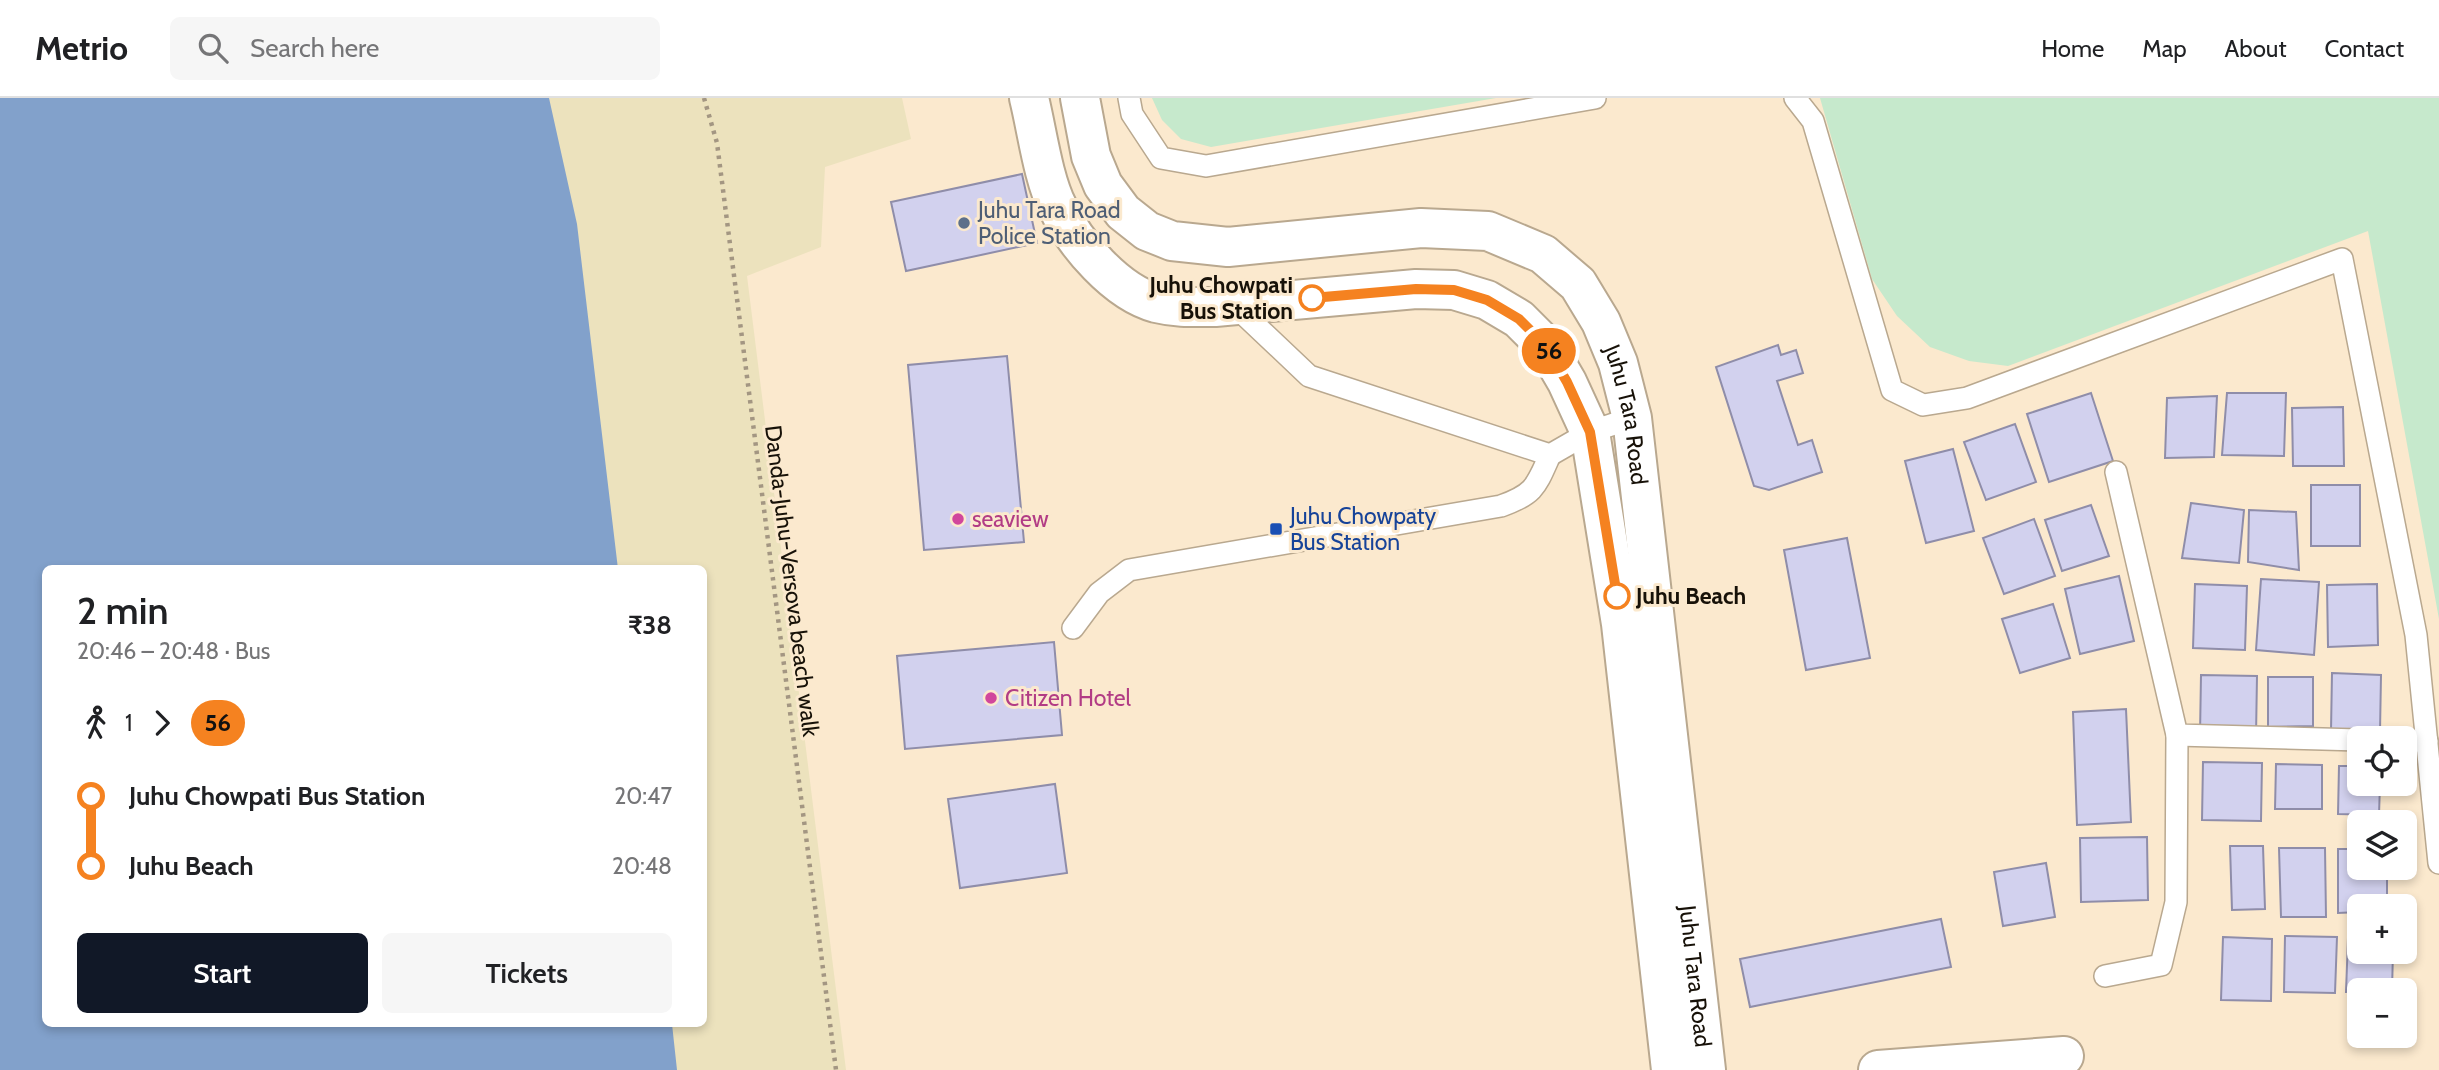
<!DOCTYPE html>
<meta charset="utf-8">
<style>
:root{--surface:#fff;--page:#f6f6f6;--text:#202124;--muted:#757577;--line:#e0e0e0;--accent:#111827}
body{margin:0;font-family:Cabin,sans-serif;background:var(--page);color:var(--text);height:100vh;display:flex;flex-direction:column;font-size:26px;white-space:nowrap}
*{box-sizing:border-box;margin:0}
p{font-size:23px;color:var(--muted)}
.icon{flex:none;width:38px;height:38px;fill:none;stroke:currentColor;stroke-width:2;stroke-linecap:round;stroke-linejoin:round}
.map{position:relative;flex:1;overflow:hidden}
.details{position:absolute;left:42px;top:467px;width:665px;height:462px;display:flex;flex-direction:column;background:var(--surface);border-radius:10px;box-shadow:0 4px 10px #0003}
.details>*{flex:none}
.badge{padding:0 14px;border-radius:23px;font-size:24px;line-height:46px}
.buttons{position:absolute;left:2347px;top:628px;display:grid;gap:14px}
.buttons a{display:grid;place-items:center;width:70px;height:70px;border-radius:10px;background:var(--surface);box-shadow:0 4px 10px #0003;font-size:35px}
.map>.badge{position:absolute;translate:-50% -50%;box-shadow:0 0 0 4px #fff}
.legs{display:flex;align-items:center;gap:10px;height:77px;padding:0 35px;font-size:23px}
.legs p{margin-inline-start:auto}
.headline{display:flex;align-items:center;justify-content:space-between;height:119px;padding:0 35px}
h1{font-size:38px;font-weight:600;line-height:52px}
.cta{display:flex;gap:14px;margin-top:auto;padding:14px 35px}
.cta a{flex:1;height:80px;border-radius:10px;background:var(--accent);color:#fff;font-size:28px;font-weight:600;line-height:80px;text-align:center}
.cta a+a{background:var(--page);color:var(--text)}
ul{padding:0 35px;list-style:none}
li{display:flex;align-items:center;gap:24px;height:70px;font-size:26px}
li i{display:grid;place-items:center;width:10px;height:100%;margin:0 9px;background:currentColor}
li i::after{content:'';width:18px;height:18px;margin:-9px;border:5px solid;border-radius:50%;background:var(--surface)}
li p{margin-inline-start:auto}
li:first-child i{background:linear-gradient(#0000 50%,currentColor 0)}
li:last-child i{background:linear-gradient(currentColor 50%,#0000 0)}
header{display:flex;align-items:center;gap:42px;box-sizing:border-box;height:98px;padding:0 35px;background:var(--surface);border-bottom:2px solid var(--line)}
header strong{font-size:33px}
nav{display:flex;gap:38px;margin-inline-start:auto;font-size:24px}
.search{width:490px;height:63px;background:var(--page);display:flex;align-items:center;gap:18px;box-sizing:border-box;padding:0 24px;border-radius:10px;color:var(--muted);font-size:26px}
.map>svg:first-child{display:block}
.green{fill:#c6e9cc}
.sand{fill:#ece2bd}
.water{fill:#82a1cb}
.building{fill:#d2d1ee;stroke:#8f8da9;stroke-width:2}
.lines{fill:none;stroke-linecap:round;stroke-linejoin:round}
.service-casing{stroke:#b9a88f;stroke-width:24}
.minor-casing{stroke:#b9a88f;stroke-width:42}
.secondary-casing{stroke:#b9a88f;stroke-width:42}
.path{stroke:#a39682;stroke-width:4.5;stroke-dasharray:3.5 5;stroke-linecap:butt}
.service{stroke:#fff;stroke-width:21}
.minor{stroke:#fff;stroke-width:38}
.secondary{stroke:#fff;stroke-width:38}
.line-1-casing{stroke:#fff;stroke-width:16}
.line-1{stroke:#f58220;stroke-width:10}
.service-dot{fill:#5c6f8a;stroke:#fbe9ce;stroke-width:2.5}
.stop-1-dot{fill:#fff;stroke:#f58220;stroke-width:3.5}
.hotel-dot{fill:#d1479c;stroke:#fbe9ce;stroke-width:2.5}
.transit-dot{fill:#1a4fb4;stroke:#fbe9ce;stroke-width:2.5}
.labels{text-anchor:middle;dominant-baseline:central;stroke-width:6;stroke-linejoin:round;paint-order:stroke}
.service-label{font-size:23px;fill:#4e5e75;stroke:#fbe9ce;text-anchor:start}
.stop-label{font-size:23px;font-weight:bold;fill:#171108;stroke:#fbe9ce;text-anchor:end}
.street-label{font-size:23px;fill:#171108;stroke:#fbe9ce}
.transit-label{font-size:23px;fill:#164399;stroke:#fbe9ce;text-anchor:start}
.hotel-label{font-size:23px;fill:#b23c85;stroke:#fbe9ce;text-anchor:start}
</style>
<header>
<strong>Metrio</strong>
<div class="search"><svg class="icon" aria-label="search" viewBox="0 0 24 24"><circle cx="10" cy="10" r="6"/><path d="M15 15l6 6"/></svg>Search here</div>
<nav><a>Home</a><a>Map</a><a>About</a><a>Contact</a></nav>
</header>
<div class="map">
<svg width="2439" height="972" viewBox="0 0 2439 972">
<rect width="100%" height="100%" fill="#fbe9ce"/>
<g class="green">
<path d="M1152,0H1496L1211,49L1181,41L1162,22Z"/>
<path d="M1820,0H2439V521L2368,133L2008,268L1969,263L1930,249L1897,218L1872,181Z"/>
</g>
<path class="sand" d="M540,0H902L911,41L825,69L821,149L747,178L846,972H668L662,926H704V471H602Z"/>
<path class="water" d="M0,0H549L577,126L618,471H46V926H672L677,972H0Z"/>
<g class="building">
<path d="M1022,76L1037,145L906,173L891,104Z"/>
<path d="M1778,247L1781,257L1796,252L1803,275L1777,283L1798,347L1812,342L1822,374L1769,392L1754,388L1716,269Z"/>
<path d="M1007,258L1024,444L924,452L908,267Z"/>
<path d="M2091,295L2113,363L2049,384L2027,316Z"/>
<path d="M2227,295H2286L2284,358L2222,357Z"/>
<path d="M2217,298L2214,359L2165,360L2167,300Z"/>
<path d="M2343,309L2344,368H2293L2292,310Z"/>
<path d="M2015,326L2036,384L1986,402L1964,344Z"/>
<path d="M1953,351L1974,433L1926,445L1905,363Z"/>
<rect x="2311" y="387" width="49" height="61"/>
<path d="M2191,405L2244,412L2239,465L2182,460Z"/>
<path d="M2091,407L2109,458L2062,473L2045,422Z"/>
<path d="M2249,412L2296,414L2299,472L2248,464Z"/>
<path d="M2034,421L2055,478L2004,496L1983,440Z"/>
<path d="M1847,440L1870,560L1806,572L1784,452Z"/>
<path d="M2119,478L2134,543L2080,556L2065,491Z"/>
<path d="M2261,481L2319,484L2314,557L2256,552Z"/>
<path d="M2195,486L2247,488L2245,552L2193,550Z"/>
<path d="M2377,486L2378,547L2328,549L2327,487Z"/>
<path d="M2053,506L2070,560L2020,575L2002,521Z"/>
<path d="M1054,544L1062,637L905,651L897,558Z"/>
<path d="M2332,575L2381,577L2380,634L2331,633Z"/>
<path d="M2201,577L2257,578L2256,638L2200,637Z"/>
<path d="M2268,579H2313V628L2268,629Z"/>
<path d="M2126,611L2131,724L2077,727L2073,614Z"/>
<path d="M2203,664L2262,665L2261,723L2202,722Z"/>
<path d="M2276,666L2322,667V711H2275Z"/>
<path d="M2339,668H2359V686H2380L2379,717L2338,716Z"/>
<path d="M1055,686L1067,775L960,790L948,701Z"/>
<path d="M2147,739L2148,802L2081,804L2080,740Z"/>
<path d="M2230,748H2263L2265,811L2232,812Z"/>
<path d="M2279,750H2325L2326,819H2281Z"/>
<path d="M2338,751H2359V770H2387V808H2359V814L2338,815Z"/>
<path d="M2046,765L2055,819L2003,828L1994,774Z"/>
<path d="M1941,821L1951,869L1750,909L1740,861Z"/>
<path d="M2285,838L2337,839L2335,895L2284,894Z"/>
<path d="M2223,839L2272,841L2271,903L2221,902Z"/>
<path d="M2348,840H2359V854H2393L2392,892L2346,894Z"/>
</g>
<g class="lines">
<defs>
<g id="service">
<path d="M1129,0L1132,16L1161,60L1206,68L1595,0"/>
<path d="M1795,0L1813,23L1892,292L1923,307L1967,300L2342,161L2416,537L2439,765"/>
<path d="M1234,207L1309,278L1550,357L1590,334L1632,320"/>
<path d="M2116,374L2177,637L2359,642"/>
<path d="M1073,530L1099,495L1129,472L1501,408C1535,396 1536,388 1550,357"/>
<path d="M2404,643H2427"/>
<path d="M2105,878L2161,867L2176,804L2177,637"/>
</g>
<path id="minor" d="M1878,972L2064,958"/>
<g id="secondary">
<path d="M1029,0C1037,32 1043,81 1058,110C1075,146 1116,194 1156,205C1176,210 1195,209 1215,209L1416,191L1454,192L1487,202L1519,221L1546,248L1567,284L1590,334L1621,526L1671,972"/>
<path id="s1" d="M1080,0L1091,58L1103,87L1123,114L1147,133L1172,143L1228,149L1421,130L1488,133L1543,156L1578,186L1601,224L1618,265L1632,320L1706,972"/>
</g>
</defs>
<use href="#service" class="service-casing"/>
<use href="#minor" class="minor-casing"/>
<use href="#secondary" class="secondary-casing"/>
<path class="path" d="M704,0L717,45L836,972"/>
<use href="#service" class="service"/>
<use href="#minor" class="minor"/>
<use href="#secondary" class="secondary"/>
</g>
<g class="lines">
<defs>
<path id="line-1" d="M1312,200L1416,191L1454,192L1487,202L1519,221L1546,248L1567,284L1590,334L1617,498"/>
</defs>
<use href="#line-1" class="line-1-casing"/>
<use href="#line-1" class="line-1"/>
</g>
<circle class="service-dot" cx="964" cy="125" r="7"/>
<g class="stop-1-dot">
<circle cx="1312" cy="200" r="12"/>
<circle cx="1617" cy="498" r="12"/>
</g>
<g class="hotel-dot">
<circle cx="958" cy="421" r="7"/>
<circle cx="991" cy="600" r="7"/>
</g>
<rect class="transit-dot" x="1269" y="424" width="14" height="14" rx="3.5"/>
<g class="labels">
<g class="service-label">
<text x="978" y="112">Juhu Tara Road<tspan x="978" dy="26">Police Station</tspan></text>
</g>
<g class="stop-label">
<text x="1293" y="187">Juhu Chowpati<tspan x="1293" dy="26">Bus Station</tspan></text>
<text x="1636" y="498" text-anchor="start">Juhu Beach</text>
</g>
<g class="street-label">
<text stroke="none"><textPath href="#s1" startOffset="746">Juhu Tara Road</textPath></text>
<text transform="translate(792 483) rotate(83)">Danda-Juhu-Versova beach walk</text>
<text stroke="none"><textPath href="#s1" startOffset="1312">Juhu Tara Road</textPath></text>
</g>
<g class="transit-label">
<text x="1290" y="418">Juhu Chowpaty<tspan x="1290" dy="26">Bus Station</tspan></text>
</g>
<g class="hotel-label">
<text x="972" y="421">seaview</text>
<text x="1005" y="600">Citizen Hotel</text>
</g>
</g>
</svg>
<div class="buttons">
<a><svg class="icon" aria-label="locate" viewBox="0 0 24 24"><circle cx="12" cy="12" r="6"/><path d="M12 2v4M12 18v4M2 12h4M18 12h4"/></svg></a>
<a><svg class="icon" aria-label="layers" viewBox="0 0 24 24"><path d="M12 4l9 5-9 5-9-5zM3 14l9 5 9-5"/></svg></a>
<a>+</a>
<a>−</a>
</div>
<b class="badge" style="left:1549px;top:253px;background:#f58220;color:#111">56</b>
<section class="details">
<div class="headline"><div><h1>2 min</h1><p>20:46 – 20:48 · Bus</p></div><b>₹38</b></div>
<div class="legs"><svg class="icon" aria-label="walk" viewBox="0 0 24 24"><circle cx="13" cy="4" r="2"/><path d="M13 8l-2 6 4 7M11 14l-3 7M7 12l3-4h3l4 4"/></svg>1<svg class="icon" aria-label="forward" viewBox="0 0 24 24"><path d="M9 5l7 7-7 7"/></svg><b class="badge" style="background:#f58220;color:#111">56</b></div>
<ul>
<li><i style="color:#f58220"></i><b>Juhu Chowpati Bus Station</b><p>20:47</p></li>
<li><i style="color:#f58220"></i><b>Juhu Beach</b><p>20:48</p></li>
</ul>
<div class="cta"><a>Start</a><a>Tickets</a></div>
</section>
</div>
